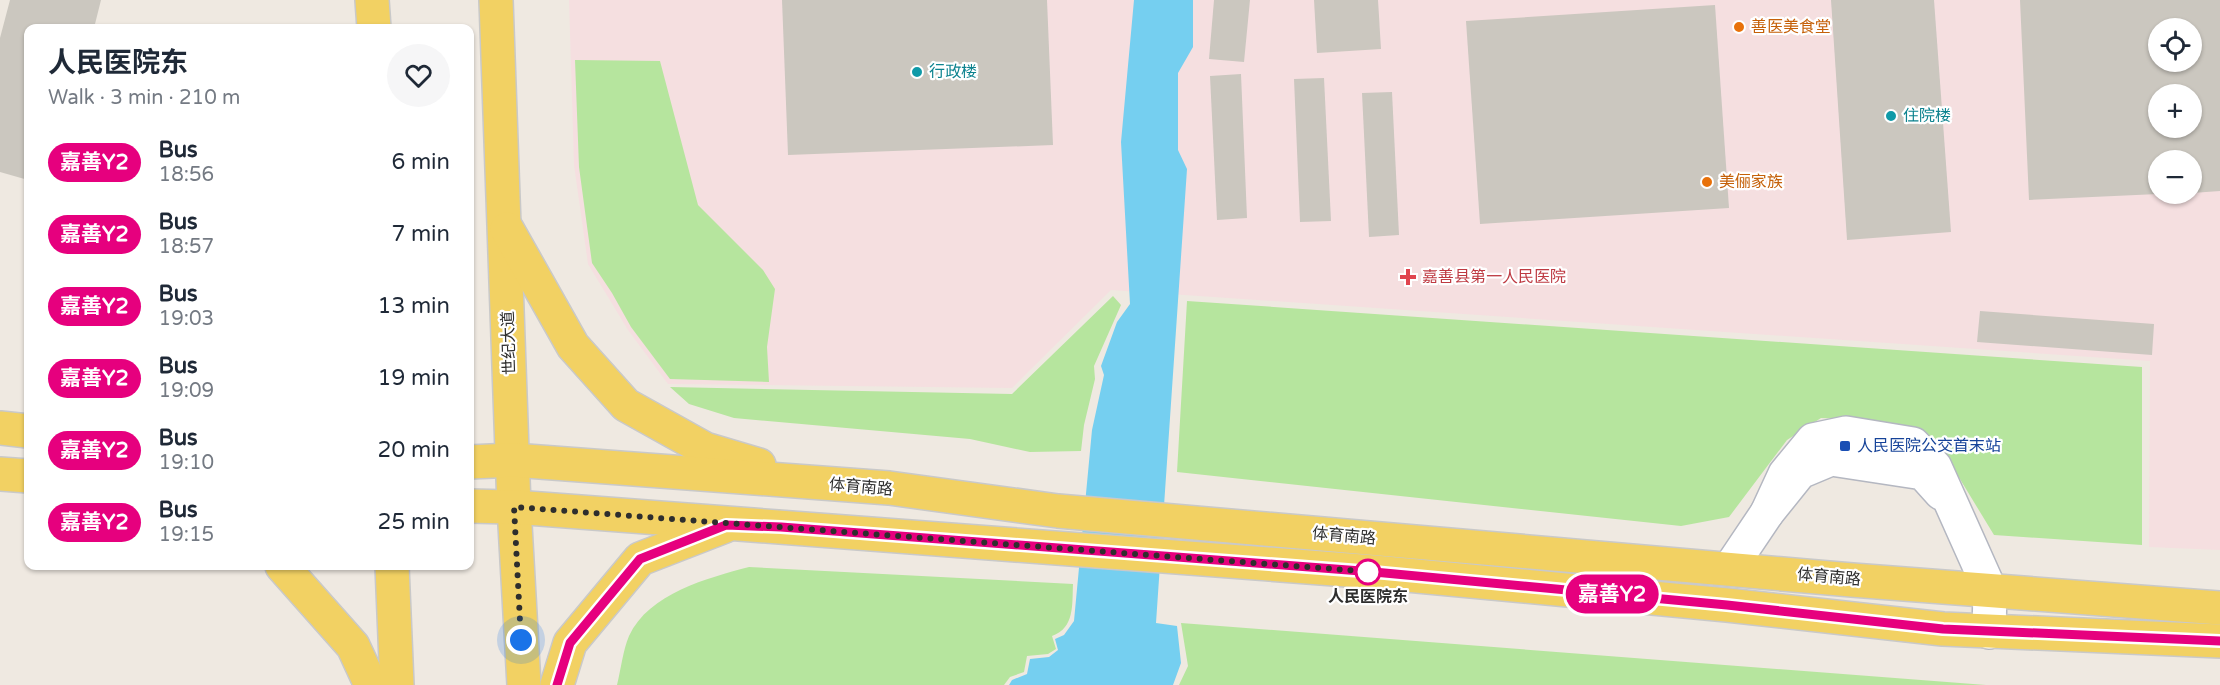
<!DOCTYPE html>
<meta charset="utf-8">
<style>
:root{--surface:#fff;--page:#f6f6f7;--text:#1f2937;--muted:#747a83}
body{margin:0;font-family:"Varela Round","Noto Sans SC",sans-serif;background:var(--page);color:var(--text);height:100vh;display:flex;flex-direction:column;font-size:22px;white-space:nowrap}
*{box-sizing:border-box;margin:0}
p{font-size:20px;color:var(--muted)}
.icon{flex:none;width:33px;height:33px;fill:none;stroke:currentColor;stroke-width:2;stroke-linecap:round;stroke-linejoin:round}
.map{position:relative;flex:1;overflow:hidden}
.drawer{position:absolute;left:24px;top:24px;width:450px;height:546px;display:flex;flex-direction:column;background:var(--surface);border-radius:12px;box-shadow:0 2px 4px #0004}
.drawer>*{flex:none}
.badge{padding:0 12px;border-radius:20px;font-size:21px;line-height:39px}
.fabs{position:absolute;left:2148px;top:18px;display:grid;gap:12px}
.fabs a{display:grid;place-items:center;width:54px;height:54px;border-radius:50%;background:var(--surface);box-shadow:0 2px 4px #0004;font-size:30px}
.you{position:absolute;width:30px;height:30px;margin:-15px;border:4px solid #fff;border-radius:50%;background:#1a73e8;box-shadow:0 0 0 9px #1a73e833}
.map>.badge{position:absolute;translate:-50% -50%;box-shadow:0 0 0 3px #fff}
.round{display:grid;place-items:center;flex:none;width:63px;height:63px;border-radius:32px;background:var(--page)}
.head{display:flex;align-items:center;justify-content:space-between;height:102px;padding:0 24px}
h1{font-size:28px;font-weight:700;line-height:45px}
ul{padding:0;list-style:none}
li{display:flex;align-items:center;gap:18px;height:72px;padding:0 24px}
li div{flex:1}
li b{display:block;font-size:22px}
li em{font-style:normal}
li .badge{min-width:66px;font-weight:700;text-align:center}
.map>svg:first-child{display:block}
.medical{fill:#f5dfe0;fill-rule:evenodd}
.green{fill:#b6e59e}
.water{fill:#75cff0}
.building{fill:#cbc7bf;fill-rule:evenodd}
.lines{fill:none;stroke-linecap:round;stroke-linejoin:round}
.minor-casing{stroke:#b4b7c1;stroke-width:36}
.major-casing{stroke:#c9c9c9;stroke-width:36}
.minor{stroke:#fff;stroke-width:33}
.major{stroke:#f2d163;stroke-width:33}
.line-casing{stroke:#fff;stroke-width:14}
.line{stroke:#e6007e;stroke-width:9}
.walk{stroke:#2e2e2e;stroke-width:6;stroke-dasharray:0 10.8}
.food-dot{fill:#e8710a;stroke:#fff;stroke-width:2}
.culture-dot{fill:#0f9aa8;stroke:#fff;stroke-width:2}
.health-dot{fill:#e0444e;stroke:#fff;stroke-width:2}
.transit-dot{fill:#1a4fb4;stroke:#fff;stroke-width:2}
.stop-dot{fill:#fff;stroke:#e6007e;stroke-width:3}
.labels{text-anchor:middle;dominant-baseline:central;stroke-width:4.5;stroke-linejoin:round;paint-order:stroke}
.food-label{font-size:16px;fill:#c56008;stroke:#fff;text-anchor:start}
.culture-label{font-size:16px;fill:#0d838f;stroke:#fff;text-anchor:start}
.health-label{font-size:16px;fill:#be3a42;stroke:#fff;text-anchor:start}
.street-label{font-size:16px;fill:#2e2e2e;stroke:#fff}
.transit-label{font-size:16px;fill:#164399;stroke:#fff;text-anchor:start}
.stop-label{font-size:16px;font-weight:bold;fill:#2e2e2e;stroke:#fff}
</style>
<div class="map">
<svg width="2220" height="685" viewBox="0 0 2220 685">
<rect width="100%" height="100%" fill="#efe9e1"/>
<path class="medical" d="M569,0H2220V550L2149,547L2150,361L1111,290L1012,388L668,384L628,330L588,264L574,165ZM2158,28H2192V62H2158ZM2158,94H2192V128H2158ZM2158,160H2192V194H2158Z"/>
<g class="green">
<path d="M575,60L660,61L698,205L763,270L775,289L767,347L769,382L670,379L631,327L612,293L592,263L579,167Z"/>
<path d="M1113,296L1121,305L1094,366L1095,379L1084,425L1081,451L1030,452L970,439L734,418L689,404L670,387L1012,394Z"/>
<path d="M1187,301L2142,367V545L1994,535L1935,438L1872,420L1821,418L1787,440L1729,517L1681,526L1177,472Z"/>
<path d="M749,567L1073,584C1072,604 1075,628 1052,636L1056,649L1048,654L1027,656L1024,672L1010,677L1004,685H617C621,669 623,650 629,636C649,593 708,578 749,567Z"/>
<path d="M1181,623L1986,685H1179L1188,666Z"/>
</g>
<path class="water" d="M1134,0H1193V47L1178,73V150L1187,169L1156,623L1177,626L1181,663L1173,685H1009L1012,680L1027,674L1030,659L1049,657L1058,650L1055,639L1064,635L1074,621L1092,430L1104,375L1101,366L1117,322L1130,304L1121,142Z"/>
<g class="building">
<path d="M10,0H101L94,28H28V180L0,172V38Z"/>
<path d="M782,0H1047L1053,145L788,155Z"/>
<path d="M1214,0H1250L1244,62L1209,59Z"/>
<path d="M1314,0H1378L1381,49L1317,53Z"/>
<path d="M1831,0H1934L1951,232L1847,240Z"/>
<path d="M2020,0H2220V191L2192,193V160H2158V194L2029,200ZM2158,28H2192V62H2158ZM2158,94H2192V128H2158Z"/>
<path d="M1715,5L1729,208L1480,224L1466,21Z"/>
<path d="M1241,74L1247,218L1217,220L1210,76Z"/>
<path d="M1324,78L1331,221L1300,222L1294,79Z"/>
<path d="M1392,92L1399,235L1369,237L1362,93Z"/>
<path d="M1980,311L2154,324L2152,355L1977,342Z"/>
</g>
<g class="lines">
<defs>
<g id="minor">
<path d="M1767,513L1785,474L1813,440L1846,433L1913,444L1935,467L1990,590L1989,632"/>
<path d="M1730,568L1767,513L1800,472L1831,459L1923,473L1941,493"/>
</g>
<g id="major">
<path d="M372,0L374,28"/>
<path d="M496,0L514,507L524,685"/>
<path d="M507,229L573,346L626,405L705,449L759,465"/>
<path d="M0,428L28,431"/>
<path d="M470,462L513,460L889,488L1058,511L1852,580L2220,608"/>
<path d="M0,474L28,476"/>
<path d="M470,506L514,507L1374,572L1727,605L1943,629L2220,641"/>
<path d="M282,566L353,646L371,685"/>
<path d="M392,566L397,685"/>
<path d="M557,685L570,643L640,559L725,526"/>
</g>
</defs>
<use href="#minor" class="minor-casing"/>
<use href="#major" class="major-casing"/>
<use href="#minor" class="minor"/>
<use href="#major" class="major"/>
</g>
<g class="lines">
<defs>
<path id="line" d="M557,685L570,643L640,559L726,525L781,527L1374,572L1727,605L1943,629L2220,641"/>
</defs>
<use href="#line" class="line-casing"/>
<use href="#line" class="line"/>
<path class="walk" d="M521,640L514,507L1374,572H1368"/>
</g>
<g class="food-dot">
<circle cx="1739" cy="27" r="6"/>
<circle cx="1707" cy="182" r="6"/>
</g>
<g class="culture-dot">
<circle cx="917" cy="72" r="6"/>
<circle cx="1891" cy="116" r="6"/>
</g>
<path class="health-dot" d="M1405 268h6v6h6v6h-6v6h-6v-6h-6v-6h6z"/>
<rect class="transit-dot" x="1839" y="440" width="12" height="12" rx="3"/>
<circle class="stop-dot" cx="1368" cy="572" r="12"/>
<g class="labels">
<g class="food-label">
<text x="1751" y="27">善医美食堂</text>
<text x="1719" y="182">美俪家族</text>
</g>
<g class="culture-label">
<text x="929" y="72">行政楼</text>
<text x="1903" y="116">住院楼</text>
</g>
<g class="health-label">
<text x="1422" y="277">嘉善县第一人民医院</text>
</g>
<g class="street-label">
<text transform="translate(509 343) rotate(-92)">世纪大道</text>
<text transform="translate(861 487) rotate(5)">体育南路</text>
<text transform="translate(1344 536) rotate(5)">体育南路</text>
<text transform="translate(1829 577) rotate(5)">体育南路</text>
</g>
<g class="transit-label">
<text x="1857" y="446">人民医院公交首末站</text>
</g>
<g class="stop-label">
<text x="1368" y="597">人民医院东</text>
</g>
</g>
</svg>
<div class="fabs">
<a><svg class="icon" aria-label="locate" viewBox="0 0 24 24"><circle cx="12" cy="12" r="6"/><path d="M12 2v4M12 18v4M2 12h4M18 12h4"/></svg></a>
<a>+</a>
<a>−</a>
</div>
<div class="you" style="left:521px;top:640px"></div>
<b class="badge" style="left:1612px;top:594px;background:#e6007e;color:#fff">嘉善Y2</b>
<section class="drawer">
<div class="head"><div><h1>人民医院东</h1><p>Walk · 3 min · 210 m</p></div><a class="round"><svg class="icon" aria-label="heart" viewBox="0 0 24 24"><path d="M12 20l-8-8c-3-5 5-10 8-4 3-6 11-1 8 4z"/></svg></a></div>
<ul>
<li><span class="badge" style="background:#e6007e;color:#fff">嘉善Y2</span><div><b>Bus</b><p>18:56</p></div><em>6 min</em></li>
<li><span class="badge" style="background:#e6007e;color:#fff">嘉善Y2</span><div><b>Bus</b><p>18:57</p></div><em>7 min</em></li>
<li><span class="badge" style="background:#e6007e;color:#fff">嘉善Y2</span><div><b>Bus</b><p>19:03</p></div><em>13 min</em></li>
<li><span class="badge" style="background:#e6007e;color:#fff">嘉善Y2</span><div><b>Bus</b><p>19:09</p></div><em>19 min</em></li>
<li><span class="badge" style="background:#e6007e;color:#fff">嘉善Y2</span><div><b>Bus</b><p>19:10</p></div><em>20 min</em></li>
<li><span class="badge" style="background:#e6007e;color:#fff">嘉善Y2</span><div><b>Bus</b><p>19:15</p></div><em>25 min</em></li>
</ul>
</section>
</div>
